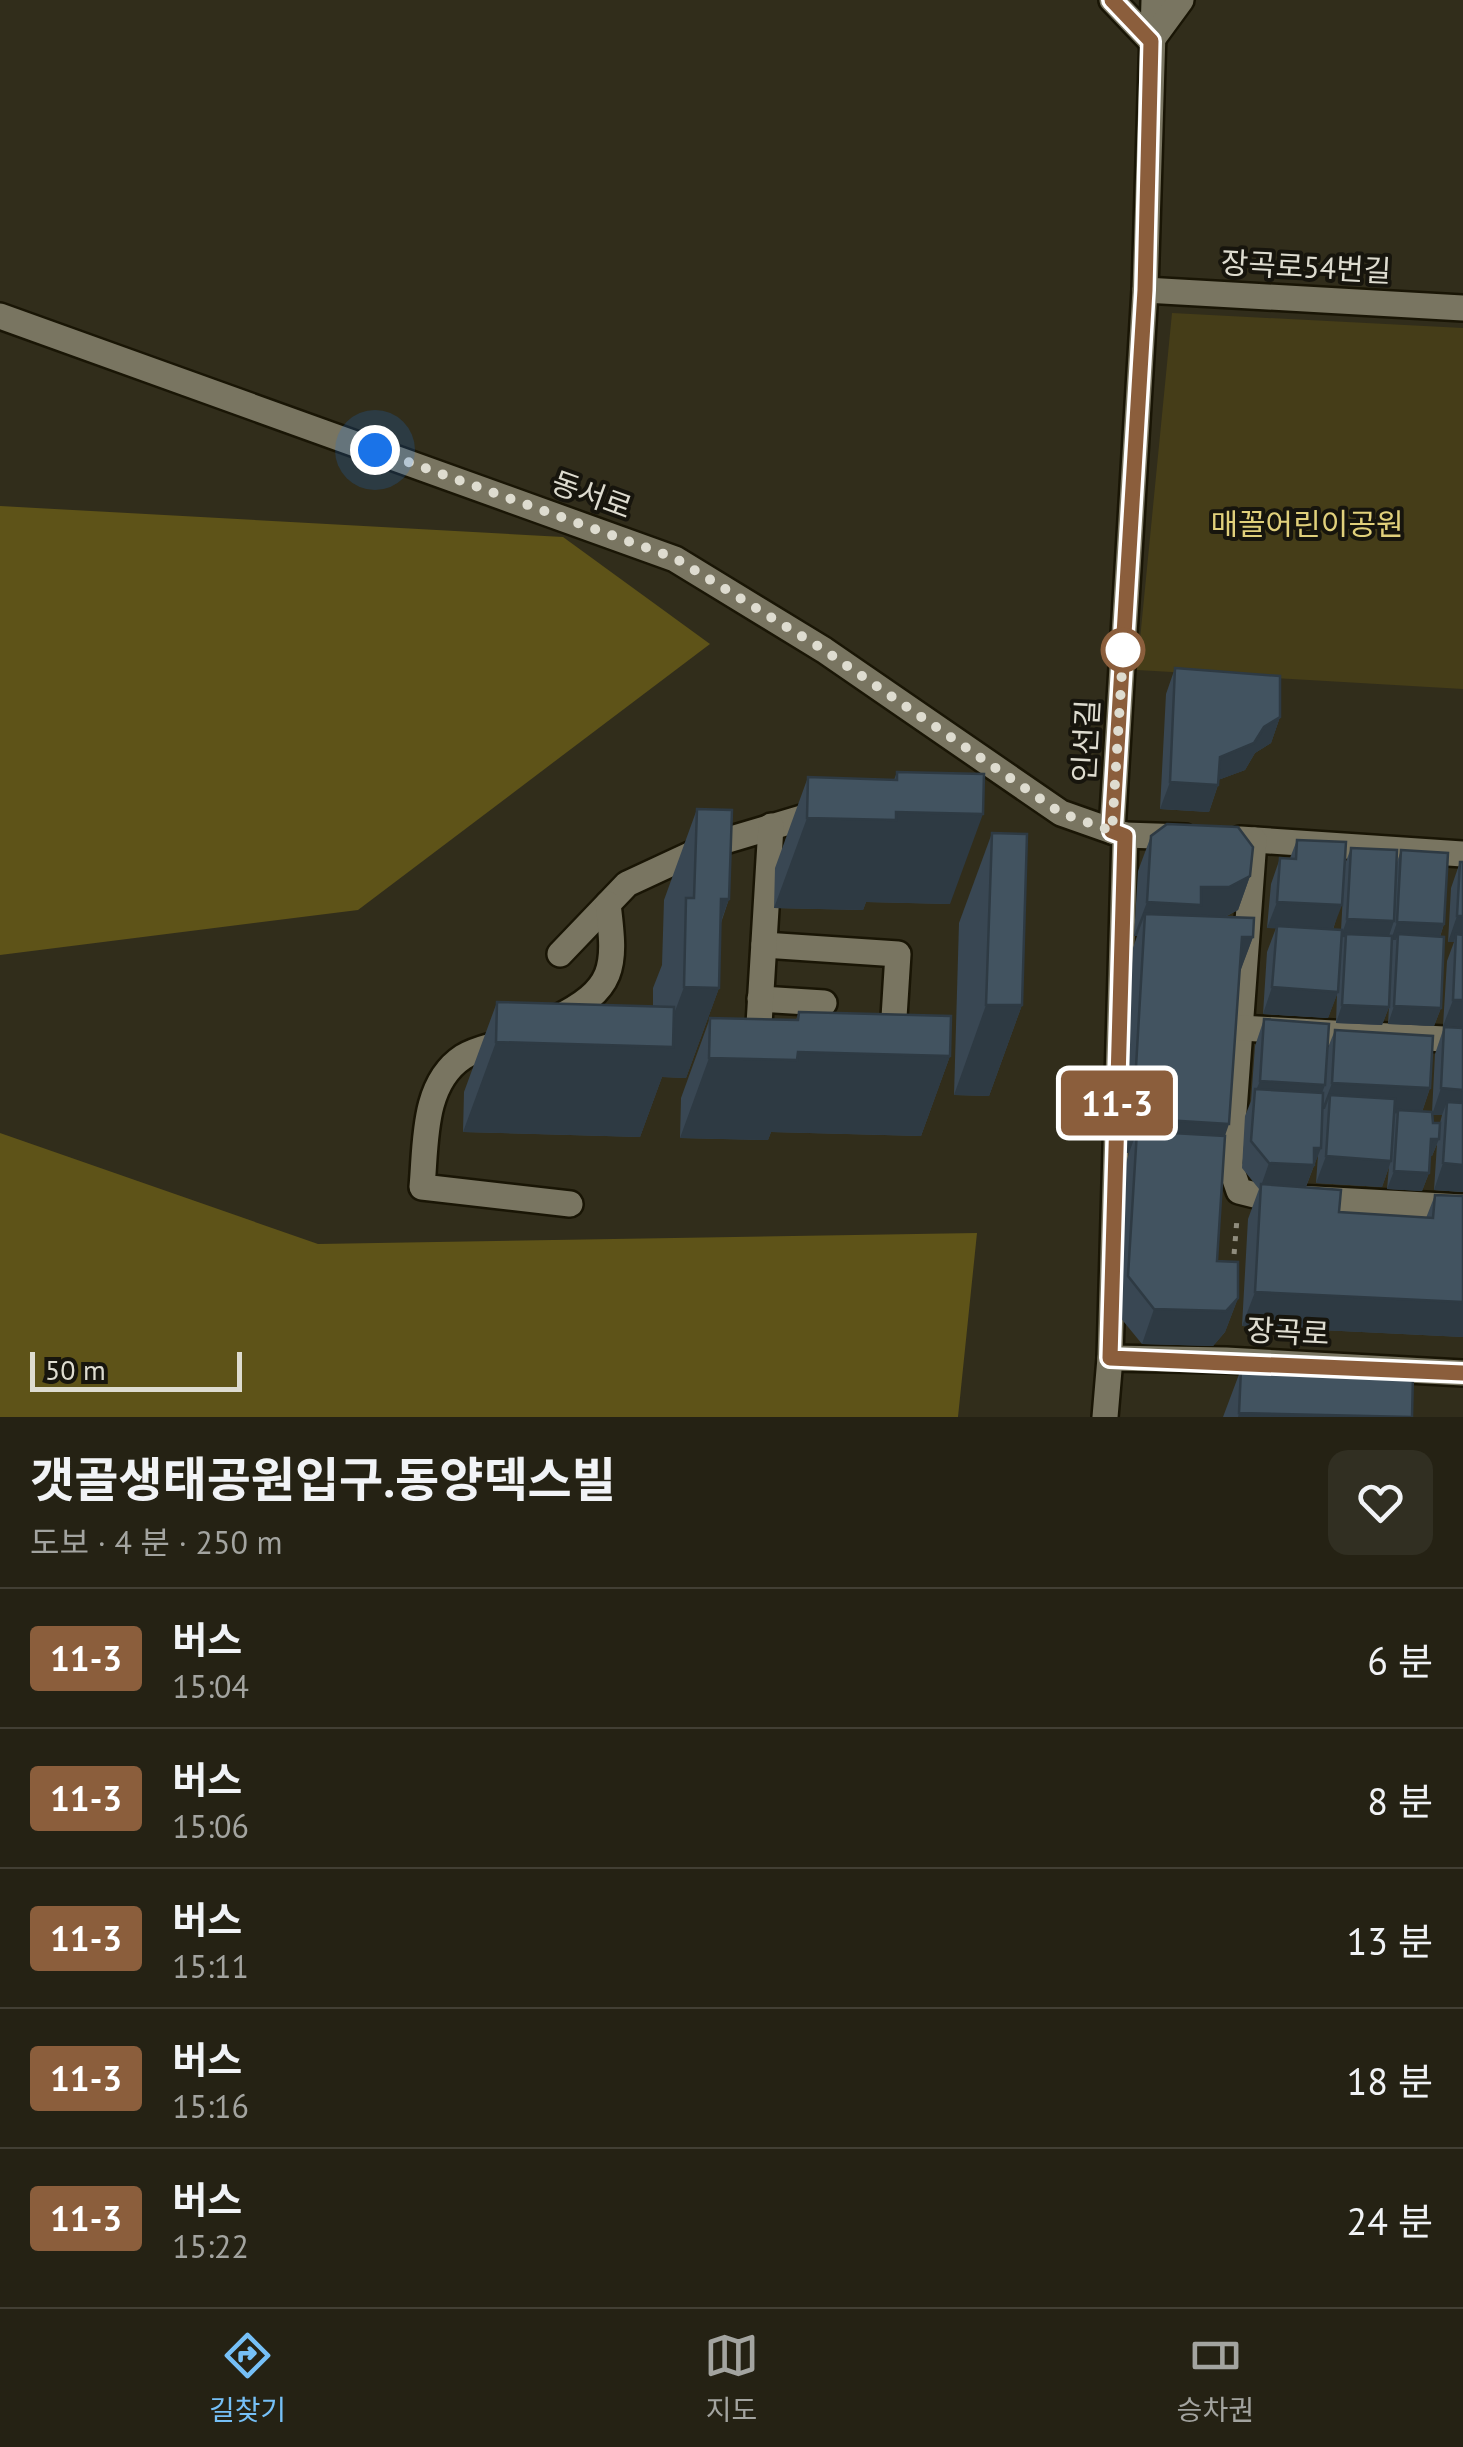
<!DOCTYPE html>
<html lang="ko">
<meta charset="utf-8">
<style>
:root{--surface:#252214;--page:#312f22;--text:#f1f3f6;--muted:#a3a4a0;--line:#423f34;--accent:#76c0f7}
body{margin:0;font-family:"PT Sans","Noto Sans KR",sans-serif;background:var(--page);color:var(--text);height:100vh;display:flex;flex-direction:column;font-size:38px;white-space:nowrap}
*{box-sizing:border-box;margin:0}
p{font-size:32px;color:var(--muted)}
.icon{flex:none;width:55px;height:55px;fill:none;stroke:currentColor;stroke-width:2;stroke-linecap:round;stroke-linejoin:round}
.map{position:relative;height:1417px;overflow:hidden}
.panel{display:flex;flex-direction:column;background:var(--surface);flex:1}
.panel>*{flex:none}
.badge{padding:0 20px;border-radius:8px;font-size:35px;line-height:65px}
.scale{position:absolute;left:30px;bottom:25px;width:212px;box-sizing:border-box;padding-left:10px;border:5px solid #dedcd0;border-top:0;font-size:28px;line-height:35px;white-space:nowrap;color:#dedcd0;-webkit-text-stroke:8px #17150d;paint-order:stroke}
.you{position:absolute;width:50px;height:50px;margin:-25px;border:8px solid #fff;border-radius:50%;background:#1a73e8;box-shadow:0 0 0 15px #1a73e833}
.map>.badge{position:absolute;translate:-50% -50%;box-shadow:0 0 0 5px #fff}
.round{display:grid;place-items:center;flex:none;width:105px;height:105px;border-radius:20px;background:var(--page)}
.summary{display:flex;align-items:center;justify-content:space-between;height:170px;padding:0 30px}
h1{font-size:48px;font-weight:700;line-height:75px}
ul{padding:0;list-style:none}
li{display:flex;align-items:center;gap:30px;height:140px;padding:0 30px;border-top:2px solid var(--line)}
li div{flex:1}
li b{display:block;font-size:38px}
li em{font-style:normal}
li .badge{min-width:110px;font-weight:700;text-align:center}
.dock{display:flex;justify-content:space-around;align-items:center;height:140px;border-top:2px solid var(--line);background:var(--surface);font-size:28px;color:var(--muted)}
.dock a{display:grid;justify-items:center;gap:5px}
.dock .current{color:var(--accent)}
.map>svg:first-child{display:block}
.green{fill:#453d18}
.forest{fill:#5e5318}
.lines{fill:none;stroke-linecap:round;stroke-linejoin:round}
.minor-casing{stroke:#191505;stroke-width:30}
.tertiary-casing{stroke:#191505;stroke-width:30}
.secondary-casing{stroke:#191505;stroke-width:30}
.path{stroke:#908d7e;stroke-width:5;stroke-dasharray:5 8;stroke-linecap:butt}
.minor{stroke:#797561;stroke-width:25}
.tertiary{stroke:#797561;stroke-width:25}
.secondary{stroke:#797561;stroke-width:25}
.wall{fill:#394753;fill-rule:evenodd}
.shaded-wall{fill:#2e3a43}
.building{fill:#425360;stroke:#2e3a43;stroke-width:2.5}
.line-casing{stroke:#fff;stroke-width:22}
.line{stroke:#8b5e3c;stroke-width:15}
.walk{stroke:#dedcd0;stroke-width:10;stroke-dasharray:0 18}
.stop-dot{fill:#fff;stroke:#8b5e3c;stroke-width:5}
.labels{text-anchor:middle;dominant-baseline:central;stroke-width:8;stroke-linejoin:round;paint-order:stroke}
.street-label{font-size:30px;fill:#dedcd0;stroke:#17150d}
.park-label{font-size:30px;fill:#e1d07b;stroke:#17150d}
</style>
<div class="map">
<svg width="1463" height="1417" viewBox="0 0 1463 1417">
<rect width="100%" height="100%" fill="#312d1b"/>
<path class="green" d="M1172,313L1463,328V689L1137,670Z"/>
<g class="forest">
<path d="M0,506L563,537L710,644L358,910L0,955Z"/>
<path d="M0,1133L318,1244L977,1233L958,1417H0Z"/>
</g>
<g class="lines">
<defs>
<g id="minor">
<path d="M1145,290L1463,308"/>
<path d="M0,316L675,559L824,650L1061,813L1112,831"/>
<path d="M1125,835L1185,837"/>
<path d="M1240,839L1463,854"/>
<path d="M1254,840L1230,1165L1239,1191L1259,1196L1463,1207"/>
<path d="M764,945L898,954L892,1049"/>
<path d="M560,954L627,884L711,845L822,812"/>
<path d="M760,999L824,1003"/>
<path d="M553,1020C616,989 616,968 608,904"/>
<path d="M1240,1028L1463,1040"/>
<path d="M508,1041C494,1046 475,1049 463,1057C422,1084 426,1144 422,1187L570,1204"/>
<path d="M767,1042L758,1041L771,826"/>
</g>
<g id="tertiary">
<path d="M1112,0L1151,41"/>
<path d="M1110,1358L1226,1360L1463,1373"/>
<path d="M1105,1417L1110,1358L1125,835L1112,831L1145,290L1154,0"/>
</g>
<path id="secondary" d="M1151,41L1181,0"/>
</defs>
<use href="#minor" class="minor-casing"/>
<use href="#tertiary" class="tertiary-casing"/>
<use href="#secondary" class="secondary-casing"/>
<path class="path" d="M1233,1267L1237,1219"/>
<use href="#minor" class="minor"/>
<use href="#tertiary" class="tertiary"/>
<use href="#secondary" class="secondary"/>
</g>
<g class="wall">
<path d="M1175,668L1280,717L1271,743L1255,753L1245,770L1218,780V785L1209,812L1160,809L1166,694Z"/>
<path d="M897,772L950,904L866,902L863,910L774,908L775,868L808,777L894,780Z"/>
<path d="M697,809L729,899L721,923L719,988L686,1078L662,1077L640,1137L463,1132L464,1092L497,1002L653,1006V988L662,965L664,900Z"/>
<path d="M992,833L1022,1005L989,1096L954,1095L959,923Z"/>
<path d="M1151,836L1250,876L1238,910L1225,917L1253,937L1240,971L1225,1136L1217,1261L1238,1298L1225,1332L1213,1346L1142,1344L1115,1311L1125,1166L1129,1153H1120L1133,948L1137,936H1134L1138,871Z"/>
<path d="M1297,840L1345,864L1351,848L1397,862L1401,850L1444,924L1440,937L1441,1008L1434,1026L1388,1024L1389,1007L1382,1025L1336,1023L1337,994L1328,1018L1263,1014L1267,952L1276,928H1267L1271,884L1280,858H1290ZM1343,895L1341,930H1333Z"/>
<path d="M1460,862L1463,1027L1443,1026L1447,961L1454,942H1448L1451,888Z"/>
<path d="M799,1012L950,1056L921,1136L771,1132L768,1140L680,1138L681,1098L710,1018L796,1020Z"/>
<path d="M1264,1019L1327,1050L1335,1030L1430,1088L1422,1112H1432L1435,1054L1444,1027L1463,1192L1434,1190L1437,1144L1432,1156H1430L1429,1173L1422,1191L1387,1189L1389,1167L1382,1187L1316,1183L1318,1155L1306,1187L1339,1212L1426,1218L1435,1195L1463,1337L1242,1326L1248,1219L1259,1189L1242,1168L1245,1116L1251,1101L1255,1046ZM1432,1115H1442L1440,1123H1433Z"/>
<path d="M1241,1369L1412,1417H1223Z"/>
</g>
<g class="shaded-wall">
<path d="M1280,717L1271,743L1255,753L1245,770L1210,783L1220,757Z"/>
<path d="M1170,782L1218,785L1209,812L1160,809Z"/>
<path d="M896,812L983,814L950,904L866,902L863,910L774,908L807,818Z"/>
<path d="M1250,876L1238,910L1216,921L1145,914L1137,936H1134L1147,902Z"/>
<path d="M721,899H729L697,987L719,988L686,1078L662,1077L640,1137L463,1132L496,1042L662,1046L684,987Z"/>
<path d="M1277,902L1342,905L1332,931L1267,928Z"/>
<path d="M1457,916H1463V942L1456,934L1454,942H1448Z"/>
<path d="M1347,919L1394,921L1388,939L1341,937Z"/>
<path d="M1397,922L1444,924L1438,942L1398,934L1396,940H1391Z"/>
<path d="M1242,937H1253L1240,972Z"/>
<path d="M1272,987L1338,992L1328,1018L1263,1014Z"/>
<path d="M1453,1000H1463V1027L1443,1026Z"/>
<path d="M986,1005H1022L989,1096L954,1095Z"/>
<path d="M1342,1005L1389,1007L1382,1025L1336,1023Z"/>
<path d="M1394,1006L1441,1008L1434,1026L1388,1024Z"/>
<path d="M798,1052L950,1056L921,1136L771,1132L768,1140L680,1138L709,1058Z"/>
<path d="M1260,1081L1325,1085L1315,1112L1254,1095Z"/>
<path d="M1332,1083L1430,1088L1421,1115L1329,1109L1330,1095L1325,1109H1322Z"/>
<path d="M1441,1088L1463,1090V1116L1447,1102L1442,1115H1432Z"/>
<path d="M1133,1118L1229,1124L1217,1159L1137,1131L1129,1153H1120Z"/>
<path d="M1431,1139H1439L1432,1156H1425Z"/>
<path d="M1314,1148H1321L1304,1191L1261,1186L1269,1163Z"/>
<path d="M1326,1156L1391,1161L1382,1187L1316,1183Z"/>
<path d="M1443,1163L1463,1165V1192L1434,1190Z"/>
<path d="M1394,1171L1429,1173L1422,1191L1387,1189Z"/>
<path d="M1255,1292L1463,1302V1337L1242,1326Z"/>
<path d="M1238,1298L1225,1332L1213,1346L1142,1344L1154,1309Z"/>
<path d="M1239,1413L1382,1417H1238Z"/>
</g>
<g class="building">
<path d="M1175,668L1280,676V717L1264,727L1254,743L1220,757L1218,785L1170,782Z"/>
<path d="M897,772L984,774L983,814L896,812V820L807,818L808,777L897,780Z"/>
<path d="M697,809L732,810L729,899H721L719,988L684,987L686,898H694Z"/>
<path d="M1167,824L1238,827L1253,847L1250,876L1229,887H1201V905L1147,902L1151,836Z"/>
<path d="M992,833L1027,834L1022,1005H986Z"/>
<path d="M1297,840L1346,842L1342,905L1277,902L1280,858L1296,859Z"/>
<path d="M1351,848L1397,850L1394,921L1347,919Z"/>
<path d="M1401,850L1448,853L1444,924L1397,922Z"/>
<path d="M1460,862H1463V916H1457Z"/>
<path d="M1145,914L1254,918L1253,937H1242L1229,1124L1133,1118Z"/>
<path d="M1277,926L1342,930L1338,992L1272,987Z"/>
<path d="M1346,934L1392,936L1389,1007L1342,1005Z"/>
<path d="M1398,934L1444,937L1441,1008L1394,1006Z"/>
<path d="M1456,934L1463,935V1000H1453Z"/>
<path d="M497,1002L674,1007L673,1047L496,1042Z"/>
<path d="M799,1012L951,1016L950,1056L798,1052L797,1060L709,1058L710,1018L798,1020Z"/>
<path d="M1264,1019L1329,1024L1325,1085L1260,1081Z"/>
<path d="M1444,1027L1463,1028V1090L1441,1088Z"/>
<path d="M1335,1030L1433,1036L1430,1088L1332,1083Z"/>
<path d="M1255,1089L1323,1093L1321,1148H1314V1165L1269,1163L1251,1141Z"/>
<path d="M1330,1095L1395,1099L1391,1161L1326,1156Z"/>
<path d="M1447,1102L1463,1103V1165L1443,1163Z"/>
<path d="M1398,1110L1432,1112L1433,1123H1440L1439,1139H1431L1429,1173L1394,1171Z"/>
<path d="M1137,1131L1225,1136L1217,1261L1238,1262V1298L1226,1311L1154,1309L1128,1276Z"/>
<path d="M1261,1184L1341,1190L1339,1212L1433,1218L1435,1195L1463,1196V1302L1255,1292Z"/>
<path d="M1241,1369L1413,1374L1412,1417L1239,1413Z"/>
</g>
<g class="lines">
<defs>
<path id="line" d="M1112,0L1151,41L1145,290L1112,831L1125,836L1110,1358L1463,1373"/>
</defs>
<use href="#line" class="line-casing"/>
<use href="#line" class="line"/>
<path class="walk" d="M375,450L675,558L824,650L1061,813L1112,831L1124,638L1123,650"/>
</g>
<circle class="stop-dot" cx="1123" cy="650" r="20"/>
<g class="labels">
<g class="street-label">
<text transform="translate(1306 266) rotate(3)">장곡로54번길</text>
<text transform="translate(592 494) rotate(20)">동서로</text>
<text transform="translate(1085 741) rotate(-87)">인선길</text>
<text transform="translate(1288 1331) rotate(3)">장곡로</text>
</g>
<g class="park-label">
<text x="1307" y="523">매꼴어린이공원</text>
</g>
</g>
</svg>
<div class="scale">50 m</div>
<div class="you" style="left:375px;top:450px"></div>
<b class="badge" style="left:1117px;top:1103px;background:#8b5e3c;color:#fff">11-3</b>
</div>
<section class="panel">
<div class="summary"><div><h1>갯골생태공원입구.동양덱스빌</h1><p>도보 · 4 분 · 250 m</p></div><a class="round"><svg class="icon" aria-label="heart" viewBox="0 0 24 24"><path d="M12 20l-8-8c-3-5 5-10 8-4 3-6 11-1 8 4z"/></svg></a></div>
<ul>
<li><span class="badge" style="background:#8b5e3c;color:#fff">11-3</span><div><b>버스</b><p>15:04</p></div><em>6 분</em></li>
<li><span class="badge" style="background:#8b5e3c;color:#fff">11-3</span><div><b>버스</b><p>15:06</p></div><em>8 분</em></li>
<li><span class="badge" style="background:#8b5e3c;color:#fff">11-3</span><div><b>버스</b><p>15:11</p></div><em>13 분</em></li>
<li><span class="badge" style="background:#8b5e3c;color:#fff">11-3</span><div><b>버스</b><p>15:16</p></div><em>18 분</em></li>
<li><span class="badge" style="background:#8b5e3c;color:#fff">11-3</span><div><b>버스</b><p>15:22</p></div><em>24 분</em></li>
</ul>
</section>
<nav class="dock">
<a class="current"><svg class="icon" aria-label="directions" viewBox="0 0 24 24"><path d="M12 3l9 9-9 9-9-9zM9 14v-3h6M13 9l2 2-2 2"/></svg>길찾기</a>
<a><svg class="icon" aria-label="map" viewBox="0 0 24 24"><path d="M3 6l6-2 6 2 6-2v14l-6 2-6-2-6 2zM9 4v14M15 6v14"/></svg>지도</a>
<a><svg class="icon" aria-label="tickets" viewBox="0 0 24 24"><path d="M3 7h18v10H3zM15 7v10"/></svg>승차권</a>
</nav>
